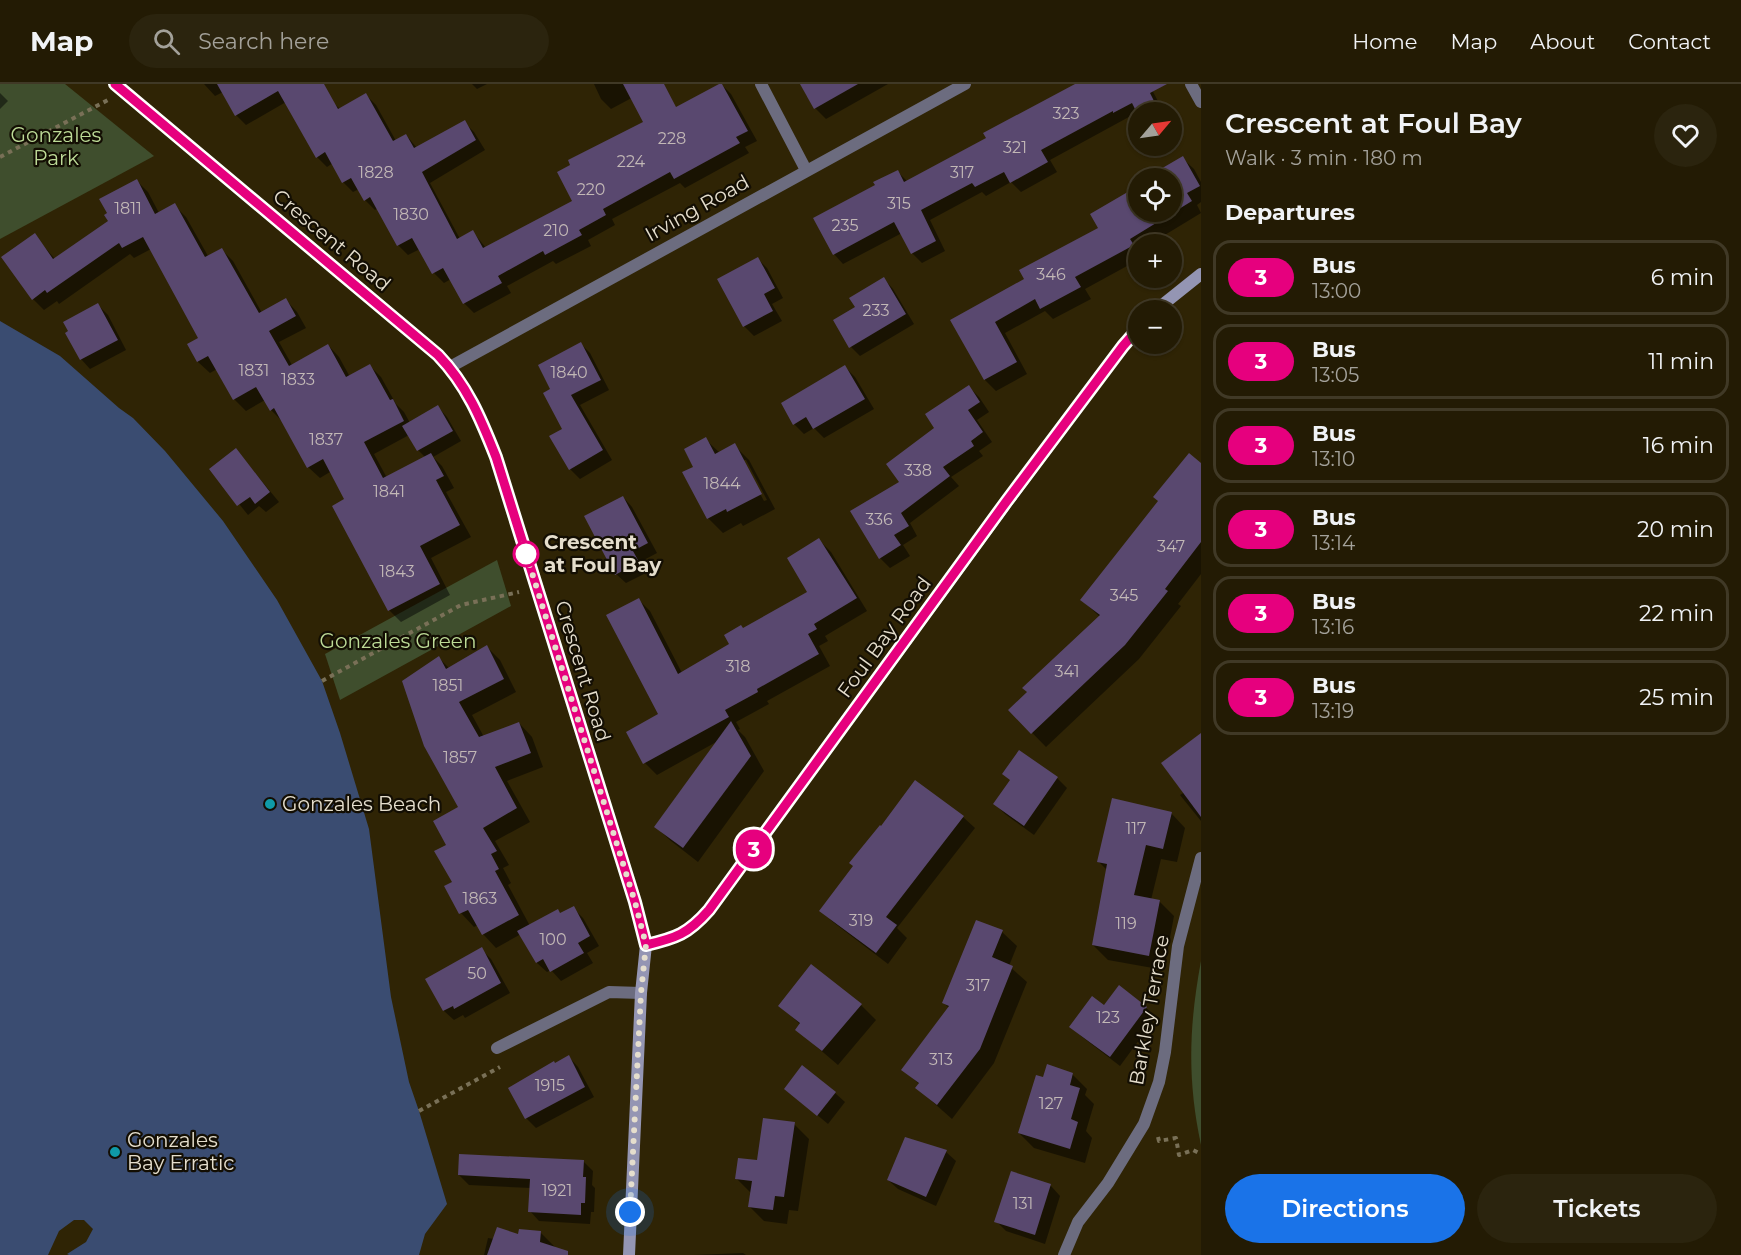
<!DOCTYPE html>
<meta charset="utf-8">
<style>
:root{--surface:#231b04;--page:#2b240e;--text:#f1f3f6;--muted:#a3a19a;--line:#403926;--accent:#1a73e8}
body{margin:0;font-family:Montserrat,sans-serif;background:var(--page);color:var(--text);height:100vh;display:flex;flex-direction:column;font-size:22px;white-space:nowrap}
*{box-sizing:border-box;margin:0}
p{font-size:20px;color:var(--muted)}
.icon{flex:none;width:33px;height:33px;fill:none;stroke:currentColor;stroke-width:2;stroke-linecap:round;stroke-linejoin:round}
.map{position:relative;flex:1;overflow:hidden}
.sheet{display:flex;flex-direction:column;background:var(--surface);width:540px}
.sheet>*{flex:none}
.badge{padding:0 12px;border-radius:20px;font-size:21px;line-height:39px}
.needle{width:39px;rotate:61deg}
.fabs{position:absolute;left:1128px;top:18px;display:grid;gap:12px}
.fabs a{display:grid;place-items:center;width:54px;height:54px;border-radius:50%;background:var(--surface);box-shadow:0 2px 4px #0004,0 0 0 2px var(--line);font-size:30px}
.you{position:absolute;width:30px;height:30px;margin:-15px;border:4px solid #fff;border-radius:50%;background:#1a73e8;box-shadow:0 0 0 9px #1a73e833}
.map>.badge{position:absolute;translate:-50% -50%;box-shadow:0 0 0 3px #fff}
h2{padding:0 24px;font-size:22px;line-height:54px}
.round{display:grid;place-items:center;flex:none;width:63px;height:63px;border-radius:32px;background:var(--page)}
.summary{display:flex;align-items:center;justify-content:space-between;height:102px;padding:0 24px}
h1{font-size:28px;font-weight:600;line-height:45px}
.button{display:flex;gap:12px;margin-top:auto;padding:12px 24px}
.button a{flex:1;height:69px;border-radius:36px;background:var(--accent);color:#fff;font-size:24px;font-weight:600;line-height:69px;text-align:center}
.button a+a{background:var(--page);color:var(--text)}
ul{padding:0;list-style:none}
li{display:flex;align-items:center;gap:18px;height:75px;margin:0 12px 9px;padding:0 12px;border:3px solid var(--line);border-radius:18px}
li div{flex:1}
li b{display:block;font-size:22px}
li em{font-style:normal}
li .badge{min-width:66px;font-weight:700;text-align:center}
header{display:flex;align-items:center;gap:36px;box-sizing:border-box;height:84px;padding:0 30px;background:var(--surface);border-bottom:2px solid var(--line)}
header strong{font-size:28px}
nav{display:flex;gap:33px;margin-inline-start:auto;font-size:21px}
.search{width:420px;height:54px;background:var(--page);display:flex;align-items:center;gap:15px;box-sizing:border-box;padding:0 21px;border-radius:33px;color:var(--muted);font-size:22px}
main{display:flex;flex:1;min-height:0}
.map>svg:first-child{display:block}
.green{fill:#3f4e2d}
.water{fill:#3a4c71}
.shadow{fill:#0007;fill-rule:evenodd}
.building{fill:#59486f}
.lines{fill:none;stroke-linecap:round;stroke-linejoin:round}
.path{stroke:#797057;stroke-width:4;stroke-dasharray:4.5 4.5;stroke-linecap:butt}
.street{stroke:#6c6c7f;stroke-width:12}
.secondary{stroke:#9495b3;stroke-width:12}
.line-casing{stroke:#fff;stroke-width:14}
.line{stroke:#e6007e;stroke-width:9}
.walk{stroke:#e5decd;stroke-width:6;stroke-dasharray:0 10.8}
.stop-dot{fill:#fff;stroke:#e6007e;stroke-width:3}
.culture-dot{fill:#0f9aa8;stroke:#130e03;stroke-width:2}
.labels{text-anchor:middle;dominant-baseline:central;stroke-width:4.5;stroke-linejoin:round;paint-order:stroke}
.number-label{font-size:16px;fill:#c2b8b6}
.park-label{font-size:20px;fill:#bddb97;stroke:#130e03}
.street-label{font-size:20px;fill:#e5decd;stroke:#130e03}
.stop-label{font-size:20px;font-weight:bold;fill:#e5decd;stroke:#130e03;text-anchor:start}
.poi-label{font-size:20px;fill:#e5decd;stroke:#130e03;text-anchor:start}
</style>
<header>
<strong>Map</strong>
<div class="search"><svg class="icon" aria-label="search" viewBox="0 0 24 24"><circle cx="10" cy="10" r="6"/><path d="M15 15l6 6"/></svg>Search here</div>
<nav><a>Home</a><a>Map</a><a>About</a><a>Contact</a></nav>
</header>
<main>
<div class="map">
<svg width="1201" height="1171" viewBox="0 0 1201 1171">
<rect width="100%" height="100%" fill="#2f2405"/>
<g class="green">
<path d="M0,0H65L154,72L0,155Z"/>
<path d="M497,476L511,522L340,616L325,570Z"/>
<path d="M1201,877V1061C1187,996 1189,941 1201,877Z"/>
</g>
<path class="water" d="M0,237L60,272L119,324L133,334L165,367L223,437L277,516L322,597L340,649L369,745L391,913L409,998L419,1027L447,1120L425,1150L419,1171H69L67,1170L86,1158L93,1145L84,1136H74L59,1147L48,1171H0Z"/>
<g class="shadow">
<path d="M204,0H313L340,25L366,11L376,21L396,57L406,51L417,64L464,38L474,48L485,66L430,99L460,155L473,148L486,164L574,117L677,24L721,0L731,10L757,57L745,63L749,69L685,104L680,99L612,135L615,141L588,156L591,162L556,180L553,177L507,202L511,209L474,229L464,219L451,195L444,199L434,189L420,165L408,171L398,161L378,124L375,126L365,116L359,105L353,108L343,98L333,79L327,83L317,73L286,18L246,41L236,31L223,8L215,12Z"/>
<path d="M472,0H487L477,5Z"/>
<path d="M594,0H636L641,9L611,25L601,15Z"/>
<path d="M802,0H888L826,35L815,24Z"/>
<path d="M1078,0H1149L1163,27L1138,28L1050,76L1057,88L1021,108L1011,98L986,112L982,108L930,136L945,167L922,179L912,169L902,149L843,180L834,170L877,102L898,88L908,98L988,55Z"/>
<path d="M0,9L8,17L0,25Z"/>
<path d="M1182,74L1194,85L1201,98V118L1197,121L1201,129L1150,160H1138V176L1085,205L1091,215L1053,235L1045,227L1005,249L1027,290L996,307L985,296L952,237L1026,196L1100,145L1092,130L1138,104V128H1172V94L1150,93Z"/>
<path d="M137,97L148,108L159,129L174,121L186,133L208,172L221,165L233,177L262,229L286,216L297,228L306,244L279,258L292,281L328,261L339,273L350,293L370,282L381,293L396,320L404,328L410,339L438,323L447,333L461,357L433,373L442,382L454,404L446,408L471,453L431,474L450,511L401,538L389,526L334,422L346,416L330,388L320,394L308,383L282,337L271,326L265,316L246,327L235,316L217,285L210,289L198,278L189,261L200,255L151,165L134,174L130,170L59,220L57,217L44,226L33,215L34,151L55,175L110,137ZM409,351L418,366L426,374L387,394L374,370Z"/>
<path d="M757,174L767,184L783,214L772,220L782,237L754,252L744,242Z"/>
<path d="M884,195L893,205L914,240L860,272L851,263Z"/>
<path d="M98,221L108,231L126,266L90,285L81,275Z"/>
<path d="M581,260L590,269L609,306L580,321L612,376L580,395L570,385L564,345L552,306Z"/>
<path d="M845,283L855,293L874,325L824,354L814,344L804,350L794,340Z"/>
<path d="M969,303L979,313L989,328L977,336L992,358L979,367L983,372L951,393L959,402L910,439L917,452L903,461L910,472L890,484L880,474L901,398L936,344Z"/>
<path d="M705,355L720,369L734,361L749,376L775,425L743,442L741,439L723,449L708,434L695,383ZM742,376H746L767,416L764,417Z"/>
<path d="M236,366L279,418L266,428L259,422L248,431L211,385Z"/>
<path d="M1189,372L1201,381V490L1178,520L1181,522L1139,575L1046,663L1010,626L1100,533L1082,516L1160,418Z"/>
<path d="M623,413L632,423L657,469L642,477L648,488L626,499L616,490Z"/>
<path d="M819,456L831,468L867,527L825,552L828,557L819,562L830,582L767,617L769,620L736,638L740,645L738,646L745,653L764,687L698,778L671,757L656,743L718,657L657,691L645,679L628,649L660,631L639,516L650,527L682,589L732,561L744,546L810,509Z"/>
<path d="M487,563L500,576L516,608L472,631L484,653L519,639L532,653L543,683L507,697L530,738L495,757L509,781L503,784L511,799L508,801L530,842L573,824L583,834L599,862L587,869L593,879L561,897L551,886L547,888L537,879L521,850L496,864L483,850L478,841L474,843L461,829L446,803L454,798L448,761L460,723L439,574L449,584Z"/>
<path d="M1201,651V737L1180,711L1185,708L1163,680Z"/>
<path d="M1057,694L1067,704L1034,751L1005,730L995,720L1011,697Z"/>
<path d="M1171,729L1185,744L1177,778L1161,775L1151,816L1159,817L1174,832L1164,886L1108,876L1093,861L1107,786L1098,777Z"/>
<path d="M963,733L975,744L897,844L907,854L888,880L833,838L821,827Z"/>
<path d="M977,838L1002,848L1017,862L1009,882L1027,898L994,979L952,1035L917,1004L920,1001L903,985L950,925L944,919Z"/>
<path d="M481,865L491,875L510,909L465,934L463,931L454,936L444,927L427,895Z"/>
<path d="M861,921L876,936L838,981L797,946L801,941L780,922Z"/>
<path d="M1104,923L1146,924L1156,933L1120,982L1081,952L1071,943Z"/>
<path d="M569,973L578,983L594,1013L536,1044L526,1034L556,980Z"/>
<path d="M1072,990L1087,1005L1085,1011L1094,1020L1086,1047L1092,1054L1085,1079L1034,1064L1019,1049L1044,995Z"/>
<path d="M786,1005L835,1009L845,1018L828,1040Z"/>
<path d="M794,1040L809,1055L798,1127L789,1126L787,1140L764,1137L749,1122L751,1109L736,1094L758,1078Z"/>
<path d="M946,1068L956,1077L936,1122L898,1105L888,1096Z"/>
<path d="M583,1077L593,1087L592,1101L595,1104L594,1128H591L590,1140L539,1137L530,1127L531,1104L469,1101L459,1091Z"/>
<path d="M1012,1089L1051,1102L1060,1112L1045,1160L1006,1147L996,1137Z"/>
<path d="M540,1148L555,1163L554,1171H484L488,1154L494,1155Z"/>
<path d="M743,1169L746,1171H694Z"/>
</g>
<g class="building">
<path d="M217,0H324L338,25L366,9L393,57L406,50L414,64L465,36L476,56L422,88L457,155L473,146L483,164L572,117L557,88L570,81L568,76L643,38L623,0H664L676,23L719,0H722L748,47L736,53L740,59L674,95L670,88L603,125L606,131L579,146L582,151L545,171L543,167L498,192L502,199L463,220L443,184L432,190L412,154L397,162L370,113L364,117L351,94L342,99L325,68L316,74L278,7L235,32Z"/>
<path d="M800,0H858L814,25Z"/>
<path d="M1075,0H1167L1150,9L1154,17L1136,27L1132,19L1113,29V27L1041,66L1048,78L1010,99L1004,88L975,103L972,99L921,126L936,157L911,170L894,138L833,171L813,134L875,101L873,98L898,86L904,98L986,54L983,49Z"/>
<path d="M1183,72L1200,102L1187,109L1192,117L1130,155L1134,161L1075,193L1081,203L1040,225L1035,215L995,238L1017,278L984,296L950,236L1024,195L1019,186L1098,144L1090,130L1138,102V128H1172V94L1147,93Z"/>
<path d="M137,95L155,130L175,119L205,173L222,164L259,229L286,214L296,232L269,247L289,282L328,260L346,293L370,280L390,316L393,315L404,337L364,358L383,394L431,369L444,392L436,396L460,441L420,462L440,500L388,527L332,422L344,415L323,375L307,384L274,324L270,327L256,303L233,316L208,272L197,278L187,260L198,254L143,153L122,164L119,159L47,209L45,206L32,216L1,173L35,149L53,175L108,137L104,131L107,129L99,115Z"/>
<path d="M758,173L775,204L764,210L773,227L743,243L717,195Z"/>
<path d="M884,193L906,230L849,264L833,236L855,223L849,214Z"/>
<path d="M98,219L118,256L80,276L65,249L68,247L63,238Z"/>
<path d="M581,258L601,296L571,311L603,366L569,386L549,352L562,345L543,309L550,305L538,281Z"/>
<path d="M845,281L865,315L813,345L806,333L793,341L781,319Z"/>
<path d="M969,301L980,318L968,326L983,348L971,357L974,362L943,383L950,392L901,429L909,442L894,451L901,461L879,475L850,427L899,398L886,380L934,344L925,330Z"/>
<path d="M438,321L453,347L417,367L402,342Z"/>
<path d="M706,353L715,370L735,359L762,410L727,428L726,425L707,435L682,388L693,383L684,365Z"/>
<path d="M236,364L270,408L255,420L250,413L237,422L209,385Z"/>
<path d="M1189,369L1201,379V458L1165,505L1168,507L1125,561L1031,650L1008,626L1027,608L1022,604L1100,531L1080,516L1158,417L1153,413Z"/>
<path d="M623,412L648,459L633,467L639,478L615,491L584,432Z"/>
<path d="M819,454L857,514L814,540L817,545L808,550L819,570L757,605L758,608L725,626L729,633L643,680L626,648L658,630L606,531L639,514L678,590L729,560L724,551L741,541L743,544L807,508L787,474Z"/>
<path d="M487,561L504,595L459,618L479,653L519,638L531,669L495,683L517,724L483,744L497,767L491,770L499,785L495,787L519,831L482,851L468,826L459,830L444,802L452,798L434,767L446,761L433,737L458,723L424,662L402,597L439,572L446,585Z"/>
<path d="M731,637L751,672L683,764L654,743Z"/>
<path d="M1201,649V733L1161,679Z"/>
<path d="M1019,666L1058,693L1024,742L993,720L1010,696L1002,690Z"/>
<path d="M915,696L964,732L886,833L897,841L876,869L819,827L853,782L849,779L880,741L881,742Z"/>
<path d="M1112,714L1172,728L1163,765L1146,761L1134,811L1160,816L1149,872L1092,861L1107,780L1097,778Z"/>
<path d="M574,822L590,852L578,859L584,869L550,888L543,875L536,879L517,847L558,825L560,829Z"/>
<path d="M976,836L1003,846L992,873L1013,882L980,965L937,1021L915,1004L919,999L901,986L949,922L942,919Z"/>
<path d="M482,863L501,899L454,925L453,922L443,927L425,895Z"/>
<path d="M811,880L862,920L822,967L795,946L800,939L778,922Z"/>
<path d="M1119,901L1147,923L1110,973L1069,943L1092,912L1104,921Z"/>
<path d="M569,971L585,1003L525,1035L508,1004L554,977L555,979Z"/>
<path d="M1047,980L1073,989L1070,1001L1080,1004L1071,1035L1078,1038L1070,1065L1018,1049L1036,991L1043,993Z"/>
<path d="M802,981L836,1008L817,1032L784,1005Z"/>
<path d="M763,1034L795,1038L784,1113L775,1112L773,1126L748,1123L752,1097L735,1095L738,1074L757,1076Z"/>
<path d="M905,1053L947,1066L926,1113L887,1096Z"/>
<path d="M459,1070L584,1076L583,1093H586L585,1119H581V1131L528,1128L530,1095L458,1091Z"/>
<path d="M1011,1087L1051,1100L1035,1151L994,1138Z"/>
<path d="M497,1143L518,1150L519,1145L541,1147L540,1158L568,1167V1171H487Z"/>
</g>
<g class="lines">
<g class="path">
<path d="M0,73L108,16"/>
<path d="M322,597L461,521L519,508"/>
<path d="M419,1027L500,983"/>
<path d="M1158,1053L1159,1057L1176,1054L1179,1071L1193,1066L1201,1070"/>
</g>
<g class="street">
<path d="M761,0L806,86"/>
<path d="M1191,0L1201,18"/>
<path d="M450,283L965,0"/>
<path d="M497,964L609,908L641,909"/>
<path d="M1064,1171L1078,1138L1108,1099L1144,1040L1159,998L1165,968L1178,862L1201,774"/>
</g>
<g class="secondary">
<path d="M115,0L438,271C467,301 481,335 496,373L635,818L646,861L641,909L629,1171"/>
<path d="M1156,226L1201,190"/>
<path d="M646,861C676,854 688,850 709,826L1007,418L1123,262L1138,245"/>
</g>
</g>
<g class="lines">
<defs>
<path id="line" d="M115,0L438,271C467,301 481,335 496,373L635,818L646,861C676,854 688,850 709,826L1006,418L1123,262L1138,245"/>
</defs>
<use href="#line" class="line-casing"/>
<use href="#line" class="line"/>
<path class="walk" d="M526,470L523,460L635,818L646,861L641,909L630,1128"/>
</g>
<circle class="stop-dot" cx="526" cy="470" r="12"/>
<g class="culture-dot">
<circle cx="270" cy="720" r="6"/>
<circle cx="115" cy="1068" r="6"/>
</g>
<g class="labels">
<g class="number-label">
<text x="1066" y="29">323</text>
<text x="672" y="54">228</text>
<text x="1015" y="63">321</text>
<text x="631" y="77">224</text>
<text x="376" y="88">1828</text>
<text x="962" y="88">317</text>
<text x="591" y="105">220</text>
<text x="899" y="119">315</text>
<text x="128" y="124">1811</text>
<text x="411" y="130">1830</text>
<text x="845" y="141">235</text>
<text x="556" y="146">210</text>
<text x="1051" y="190">346</text>
<text x="876" y="226">233</text>
<text x="254" y="286">1831</text>
<text x="569" y="288">1840</text>
<text x="298" y="295">1833</text>
<text x="326" y="355">1837</text>
<text x="918" y="386">338</text>
<text x="722" y="399">1844</text>
<text x="389" y="407">1841</text>
<text x="879" y="435">336</text>
<text x="1171" y="462">347</text>
<text x="397" y="487">1843</text>
<text x="1124" y="511">345</text>
<text x="738" y="582">318</text>
<text x="1067" y="587">341</text>
<text x="448" y="601">1851</text>
<text x="460" y="673">1857</text>
<text x="1136" y="744">117</text>
<text x="480" y="814">1863</text>
<text x="861" y="836">319</text>
<text x="1126" y="839">119</text>
<text x="553" y="855">100</text>
<text x="477" y="889">50</text>
<text x="978" y="901">317</text>
<text x="1108" y="933">123</text>
<text x="941" y="975">313</text>
<text x="550" y="1001">1915</text>
<text x="1051" y="1019">127</text>
<text x="557" y="1106">1921</text>
<text x="1023" y="1119">131</text>
</g>
<g class="park-label">
<text x="56" y="51">Gonzales<tspan x="56" dy="23">Park</tspan></text>
<text x="398" y="557">Gonzales Green</text>
</g>
<g class="street-label">
<text transform="translate(697 124) rotate(-29)">Irving Road</text>
<text transform="translate(332 156) rotate(40)">Crescent Road</text>
<text transform="translate(884 553) rotate(-54)">Foul Bay Road</text>
<text transform="translate(583 587) rotate(73)">Crescent Road</text>
<text transform="translate(1149 926) rotate(-80)">Barkley Terrace</text>
</g>
<g class="stop-label">
<text x="544" y="458">Crescent<tspan x="544" dy="23">at Foul Bay</tspan></text>
</g>
<g class="poi-label">
<text x="282" y="720">Gonzales Beach</text>
<text x="127" y="1056">Gonzales<tspan x="127" dy="23">Bay Erratic</tspan></text>
</g>
</g>
</svg>
<div class="fabs">
<a><svg class="needle" viewBox="-14 -14 28 28"><path d="M0-13l5 13h-10z" fill="#e53935"/><path d="M0 13l5-13h-10z" fill="#a3a19a"/></svg></a>
<a><svg class="icon" aria-label="locate" viewBox="0 0 24 24"><circle cx="12" cy="12" r="6"/><path d="M12 2v4M12 18v4M2 12h4M18 12h4"/></svg></a>
<a>+</a>
<a>−</a>
</div>
<div class="you" style="left:630px;top:1128px"></div>
<b class="badge" style="left:754px;top:765px;background:#e6007e;color:#fff">3</b>
</div>
<section class="sheet">
<div class="summary"><div><h1>Crescent at Foul Bay</h1><p>Walk · 3 min · 180 m</p></div><a class="round"><svg class="icon" aria-label="heart" viewBox="0 0 24 24"><path d="M12 20l-8-8c-3-5 5-10 8-4 3-6 11-1 8 4z"/></svg></a></div>
<h2>Departures</h2>
<ul>
<li><span class="badge" style="background:#e6007e;color:#fff">3</span><div><b>Bus</b><p>13:00</p></div><em>6 min</em></li>
<li><span class="badge" style="background:#e6007e;color:#fff">3</span><div><b>Bus</b><p>13:05</p></div><em>11 min</em></li>
<li><span class="badge" style="background:#e6007e;color:#fff">3</span><div><b>Bus</b><p>13:10</p></div><em>16 min</em></li>
<li><span class="badge" style="background:#e6007e;color:#fff">3</span><div><b>Bus</b><p>13:14</p></div><em>20 min</em></li>
<li><span class="badge" style="background:#e6007e;color:#fff">3</span><div><b>Bus</b><p>13:16</p></div><em>22 min</em></li>
<li><span class="badge" style="background:#e6007e;color:#fff">3</span><div><b>Bus</b><p>13:19</p></div><em>25 min</em></li>
</ul>
<div class="button"><a>Directions</a><a>Tickets</a></div>
</section>
</main>
